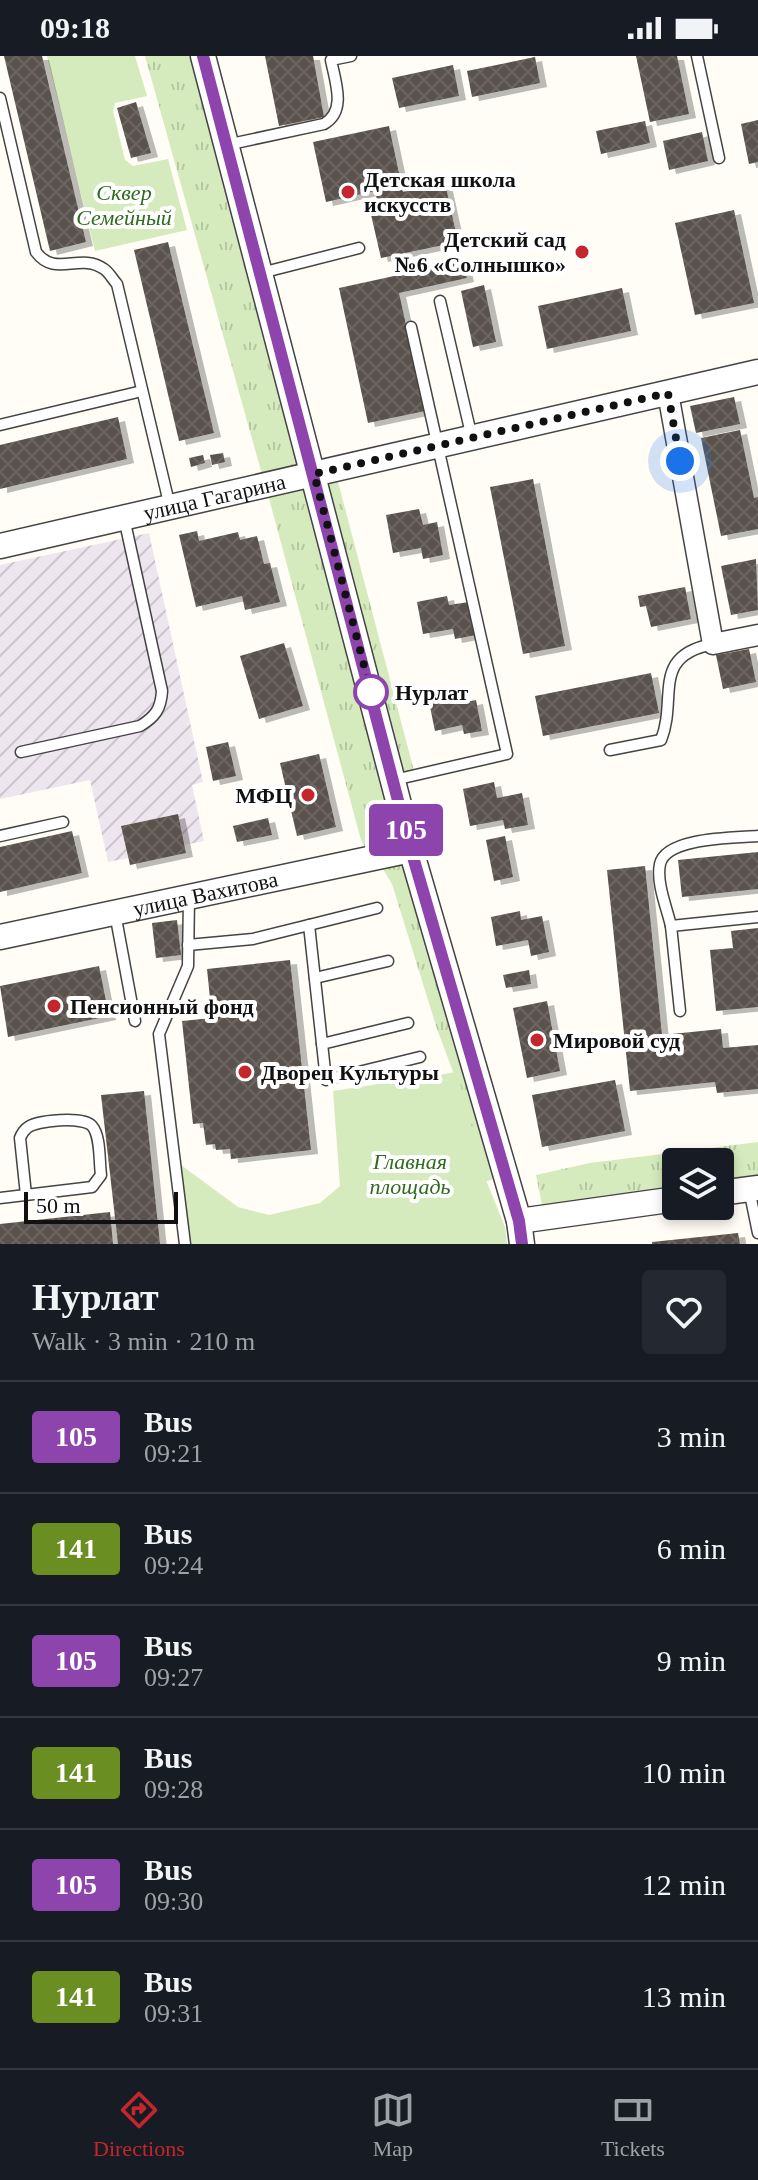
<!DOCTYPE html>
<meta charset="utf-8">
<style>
:root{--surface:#171b24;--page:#242831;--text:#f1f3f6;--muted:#9ea1a6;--line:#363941;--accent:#c4262e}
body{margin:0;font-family:Georgia,serif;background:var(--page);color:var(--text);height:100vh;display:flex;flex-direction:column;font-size:30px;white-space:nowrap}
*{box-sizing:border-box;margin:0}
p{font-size:26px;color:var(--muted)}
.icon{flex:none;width:44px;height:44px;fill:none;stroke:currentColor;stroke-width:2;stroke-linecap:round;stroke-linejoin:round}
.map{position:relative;height:1188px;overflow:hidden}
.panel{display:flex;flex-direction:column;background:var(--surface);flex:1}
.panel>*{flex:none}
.badge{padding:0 16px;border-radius:6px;font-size:28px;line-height:52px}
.buttons{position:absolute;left:662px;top:1092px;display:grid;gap:16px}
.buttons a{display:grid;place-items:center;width:72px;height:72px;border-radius:8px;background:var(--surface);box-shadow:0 4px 12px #0003;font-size:40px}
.scale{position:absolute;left:24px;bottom:20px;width:154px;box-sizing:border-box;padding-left:8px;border:4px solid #111;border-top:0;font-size:22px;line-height:28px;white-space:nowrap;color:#111;-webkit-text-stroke:6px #fff;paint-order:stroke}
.you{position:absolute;width:40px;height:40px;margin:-20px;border:6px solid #fff;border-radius:50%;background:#1a73e8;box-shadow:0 0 0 12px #1a73e833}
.map>.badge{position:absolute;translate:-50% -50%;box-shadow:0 0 0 4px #fff}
.round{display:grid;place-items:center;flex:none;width:84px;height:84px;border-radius:8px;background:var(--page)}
.overview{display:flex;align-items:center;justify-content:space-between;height:136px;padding:0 32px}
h1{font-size:38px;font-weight:700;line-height:60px}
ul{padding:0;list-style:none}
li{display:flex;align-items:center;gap:24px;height:112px;padding:0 32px;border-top:2px solid var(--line)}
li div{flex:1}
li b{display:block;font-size:30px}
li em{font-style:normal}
li .badge{min-width:88px;font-weight:700;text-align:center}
.status{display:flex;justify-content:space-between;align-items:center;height:56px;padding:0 40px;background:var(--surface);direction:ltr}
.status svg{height:22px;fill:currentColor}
.tab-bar{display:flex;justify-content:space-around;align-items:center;height:112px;border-top:2px solid var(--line);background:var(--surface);font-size:22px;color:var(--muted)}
.tab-bar a{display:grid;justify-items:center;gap:4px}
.tab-bar .on{color:var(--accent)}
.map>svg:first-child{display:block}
.industrial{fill:url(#industrial-furrows)}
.grass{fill:url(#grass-tufts)}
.park{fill:#d5ebbd}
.building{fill:url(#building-cross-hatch);filter:url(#shadow)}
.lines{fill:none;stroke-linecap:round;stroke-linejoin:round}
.service-casing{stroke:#444;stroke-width:13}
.minor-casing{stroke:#444;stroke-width:23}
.tertiary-casing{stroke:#444;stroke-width:27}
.service{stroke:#fff;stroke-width:10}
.minor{stroke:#fff;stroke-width:20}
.tertiary{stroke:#fff;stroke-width:24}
.line-casing{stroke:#fff;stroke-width:18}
.line{stroke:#8e44ad;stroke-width:12}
.walk{stroke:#111;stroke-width:8;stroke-dasharray:0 14.4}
.poi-dot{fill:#c4262e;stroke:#fff;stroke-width:3}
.stop-dot{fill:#fff;stroke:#8e44ad;stroke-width:4}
.labels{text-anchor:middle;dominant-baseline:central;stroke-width:8;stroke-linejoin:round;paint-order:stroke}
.poi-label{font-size:22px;font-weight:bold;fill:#111;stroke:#fff;text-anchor:start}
.park-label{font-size:22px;font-style:italic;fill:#2f6b1f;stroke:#fff}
.street-label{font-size:22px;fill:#111;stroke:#fff}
.stop-label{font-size:22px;font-weight:bold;fill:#111;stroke:#fff;text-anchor:start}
</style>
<div class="status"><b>09:18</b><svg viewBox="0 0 49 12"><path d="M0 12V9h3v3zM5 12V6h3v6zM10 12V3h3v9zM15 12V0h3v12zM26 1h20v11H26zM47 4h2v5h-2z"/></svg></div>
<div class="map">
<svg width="758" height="1188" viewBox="0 0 758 1188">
<defs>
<pattern id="industrial-furrows" width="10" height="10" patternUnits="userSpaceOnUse" patternTransform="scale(2)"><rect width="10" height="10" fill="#eee6ef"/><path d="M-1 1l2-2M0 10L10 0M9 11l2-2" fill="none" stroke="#cbc4cc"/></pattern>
<pattern id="grass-tufts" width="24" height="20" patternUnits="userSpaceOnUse" patternTransform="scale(2)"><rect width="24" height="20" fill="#d5ebbd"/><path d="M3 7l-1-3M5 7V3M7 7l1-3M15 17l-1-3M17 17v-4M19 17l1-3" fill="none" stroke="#b6c8a1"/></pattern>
<pattern id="building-cross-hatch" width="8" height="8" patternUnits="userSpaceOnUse" patternTransform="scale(2)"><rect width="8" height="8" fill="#5a524d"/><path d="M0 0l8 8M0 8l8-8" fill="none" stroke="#6d6662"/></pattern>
<filter id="shadow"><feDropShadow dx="7" dy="4" stdDeviation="0" flood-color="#0004"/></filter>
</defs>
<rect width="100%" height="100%" fill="#fffdf5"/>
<path class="industrial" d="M149,477L203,726L192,729L204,785L184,789L177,758L122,770L128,802L108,806L90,724L0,743V509Z"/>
<g class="grass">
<path d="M145,0H196L305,412L263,422Z"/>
<path d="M337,422L414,715L396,720L320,425Z"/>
<path d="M309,425L406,788L367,795L361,784L267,435Z"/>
<path d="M409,799L501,1120L485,1126L458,1029L437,973L392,828L378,805Z"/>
<path d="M758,1086V1123L720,1128V1106H676V1135L543,1154L536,1119L590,1107Z"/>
</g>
<g class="park">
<path d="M47,0H135L147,40L115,47L113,55L125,104L133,110L168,103L187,174L95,195Z"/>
<path d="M457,1016L486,1124L505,1171L507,1188H190L181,1109L238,1151L269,1159L320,1147L340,1130L333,1035Z"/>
</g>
<g class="building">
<path d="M4,0H42L86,186L50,195Z"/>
<path d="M265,0H313L324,61L279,70Z"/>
<path d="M636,0H677L689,58L650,66Z"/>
<path d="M535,1L540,27L472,41L467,15Z"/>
<path d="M453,9L459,40L399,52L392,22Z"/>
<path d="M136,46L151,97L131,102L117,52Z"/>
<path d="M758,64V106L749,108L741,68Z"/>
<path d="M645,65L650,87L601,98L596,75Z"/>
<path d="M389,70L403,136L445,127L458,186L381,202L369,150L378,148L375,135L326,146L313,86Z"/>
<path d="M702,76L708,105L669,114L663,85Z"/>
<path d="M734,154L754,247L695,259L675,167Z"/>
<path d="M168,186L214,377L179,385L134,194Z"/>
<path d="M463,205L467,222L399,237L425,355L368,367L339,232Z"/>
<path d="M484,229L496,286L473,291L461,235Z"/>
<path d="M622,232L631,275L547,293L538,250Z"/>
<path d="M734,341L740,368L696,377L690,350Z"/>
<path d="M118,361L127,403L0,433V389Z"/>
<path d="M740,374L754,442L758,441V473L721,480L701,382Z"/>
<path d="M223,397L225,406L212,409L210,399Z"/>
<path d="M203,399L205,407L191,411L189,402Z"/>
<path d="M533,423L565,590L523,598L490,431Z"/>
<path d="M419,453L423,469L437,466L443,499L423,503L421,492L393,497L386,459Z"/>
<path d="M197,475L199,485L238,476L240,484L257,480L264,508L270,507L280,546L245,554L242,540L196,551L179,479Z"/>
<path d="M756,503L758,554L731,559L721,510Z"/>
<path d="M685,531L691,563L651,571L646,550L640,551L638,540Z"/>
<path d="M447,540L449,549L469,546L476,579L455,583L453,573L423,578L417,546Z"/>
<path d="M284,587L303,650L259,663L240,600Z"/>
<path d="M749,593L756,626L723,633L716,599Z"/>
<path d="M651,617L659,657L543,680L535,640Z"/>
<path d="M453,636L456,648L476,644L482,675L464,678L462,669L435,675L428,641Z"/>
<path d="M228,686L236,720L213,725L206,691Z"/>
<path d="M319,698L336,771L297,780L280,707Z"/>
<path d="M494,726L497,742L522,737L528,769L505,773L503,764L470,770L463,733Z"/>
<path d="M178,758L186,797L130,809L121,770Z"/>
<path d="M268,762L272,779L237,786L233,770Z"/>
<path d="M72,775L82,817L0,836V791Z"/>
<path d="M505,780L513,821L494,825L486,784Z"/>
<path d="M758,796V833L682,841L678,804Z"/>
<path d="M645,810L662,979L721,973L723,992L758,989V1033L717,1037L715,1026L630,1035L607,814Z"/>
<path d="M520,855L521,864L542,860L549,896L531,900L528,884L496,890L491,861Z"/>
<path d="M177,864L181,899L156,902L152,867Z"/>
<path d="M758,872V951L716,955L710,894L733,892L731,875Z"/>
<path d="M290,904L311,1094L231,1103L230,1093L216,1094L215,1088L206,1089L203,1067L193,1068L182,965L212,962L207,913Z"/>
<path d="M99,910L109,960L8,981L0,930Z"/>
<path d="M529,914L531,928L506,932L503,919Z"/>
<path d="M547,945L560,1015L527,1022L513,952Z"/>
<path d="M615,1024L625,1075L542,1091L532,1039Z"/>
<path d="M144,1035L160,1188H118L101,1039Z"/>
<path d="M110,1156L113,1188H0V1168Z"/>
<path d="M738,1177L740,1188H652V1186Z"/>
</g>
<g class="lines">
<defs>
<g id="service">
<path d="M697,0L719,102"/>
<path d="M0,42L36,196C55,222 80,196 104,213C109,216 113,224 117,228L170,451"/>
<path d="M226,89L324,68C347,55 335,25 331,4L351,0"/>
<path d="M261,217L359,192"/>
<path d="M440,245L472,382"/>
<path d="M0,369L142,335"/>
<path d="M610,694L661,684C678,642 650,600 713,588"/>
<path d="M21,696L140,670C155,661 161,653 162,635L124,462"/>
<path d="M394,724L507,698L411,271"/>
<path d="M0,780L63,766"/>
<path d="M115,857L135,965"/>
<path d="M309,869L377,852"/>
<path d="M671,870C667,852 656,827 660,808C666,781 735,782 758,780"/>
<path d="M188,889L253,883L309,869L326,1024L420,1001"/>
<path d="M315,922L388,905"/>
<path d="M680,955L671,870L758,861"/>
<path d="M322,988L408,967"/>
<path d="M749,1133L758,1177"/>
<path d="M0,1142L84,1132L92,1131L101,1119C99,1106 101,1080 92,1070C84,1060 36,1064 27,1072C23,1075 22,1077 20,1082L26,1139"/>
<path d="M185,1188L159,978L188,910L189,841"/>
</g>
<path id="minor" d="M668,337L713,588L758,579"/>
<g id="tertiary">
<path d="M203,0L411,794L519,1165L522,1188"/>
<path id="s1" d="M0,490L758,316"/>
<path id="s2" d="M0,881L411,794"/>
<path d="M720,1137L758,1132"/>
<path d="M519,1165L676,1143"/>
</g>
</defs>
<use href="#service" class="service-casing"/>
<use href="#minor" class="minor-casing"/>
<use href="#tertiary" class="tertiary-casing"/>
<use href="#service" class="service"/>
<use href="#minor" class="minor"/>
<use href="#tertiary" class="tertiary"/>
</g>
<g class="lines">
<defs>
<path id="line" d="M203,0L411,794L519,1165L522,1188"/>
</defs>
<use href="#line" class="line-casing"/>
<use href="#line" class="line"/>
<path class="walk" d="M371,636L314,418L668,337L680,405"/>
</g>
<g class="poi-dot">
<circle cx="348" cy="136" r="8"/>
<circle cx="582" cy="196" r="8"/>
<circle cx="308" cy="739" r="8"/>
<circle cx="54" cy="950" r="8"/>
<circle cx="537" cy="984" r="8"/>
<circle cx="245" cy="1016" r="8"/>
</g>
<circle class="stop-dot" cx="371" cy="636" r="16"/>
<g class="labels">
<g class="poi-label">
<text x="364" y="123">Детская школа<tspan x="364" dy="25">искусств</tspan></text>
<text x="566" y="183" text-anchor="end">Детский сад<tspan x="566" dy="25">№6 «Солнышко»</tspan></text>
<text x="292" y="739" text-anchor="end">МФЦ</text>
<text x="70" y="950">Пенсионный фонд</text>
<text x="553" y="984">Мировой суд</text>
<text x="261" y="1016">Дворец Культуры</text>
</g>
<g class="park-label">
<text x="124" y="136">Сквер<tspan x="124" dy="25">Семейный</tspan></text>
<text x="410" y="1105">Главная<tspan x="410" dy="25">площадь</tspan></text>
</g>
<g class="street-label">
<text stroke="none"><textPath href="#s1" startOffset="220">улица Гагарина</textPath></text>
<text stroke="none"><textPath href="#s2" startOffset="210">улица Вахитова</textPath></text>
</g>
<g class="stop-label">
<text x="395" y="636">Нурлат</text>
</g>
</g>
</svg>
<div class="buttons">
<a><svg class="icon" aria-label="layers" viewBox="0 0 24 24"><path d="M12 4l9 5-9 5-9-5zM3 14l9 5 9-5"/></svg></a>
</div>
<div class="scale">50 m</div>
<div class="you" style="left:680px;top:405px"></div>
<b class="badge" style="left:406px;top:774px;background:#8e44ad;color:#fff">105</b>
</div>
<section class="panel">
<div class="overview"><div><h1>Нурлат</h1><p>Walk · 3 min · 210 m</p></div><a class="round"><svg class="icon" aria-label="heart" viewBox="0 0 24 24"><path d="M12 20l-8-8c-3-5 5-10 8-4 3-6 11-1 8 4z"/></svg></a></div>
<ul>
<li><span class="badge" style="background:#8e44ad;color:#fff">105</span><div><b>Bus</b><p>09:21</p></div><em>3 min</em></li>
<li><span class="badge" style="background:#6b8e23;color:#fff">141</span><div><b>Bus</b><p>09:24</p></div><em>6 min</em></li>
<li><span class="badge" style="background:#8e44ad;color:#fff">105</span><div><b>Bus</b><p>09:27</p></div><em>9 min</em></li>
<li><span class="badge" style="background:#6b8e23;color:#fff">141</span><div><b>Bus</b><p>09:28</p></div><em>10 min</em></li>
<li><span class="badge" style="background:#8e44ad;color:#fff">105</span><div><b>Bus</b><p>09:30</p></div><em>12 min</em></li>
<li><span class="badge" style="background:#6b8e23;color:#fff">141</span><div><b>Bus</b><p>09:31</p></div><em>13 min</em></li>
</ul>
</section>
<nav class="tab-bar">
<a class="on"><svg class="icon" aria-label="directions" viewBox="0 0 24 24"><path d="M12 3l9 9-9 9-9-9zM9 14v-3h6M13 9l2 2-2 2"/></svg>Directions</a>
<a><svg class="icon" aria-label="map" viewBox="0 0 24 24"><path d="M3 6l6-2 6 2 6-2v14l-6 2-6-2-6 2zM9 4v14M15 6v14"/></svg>Map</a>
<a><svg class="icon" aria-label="tickets" viewBox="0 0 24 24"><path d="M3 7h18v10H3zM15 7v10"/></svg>Tickets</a>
</nav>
